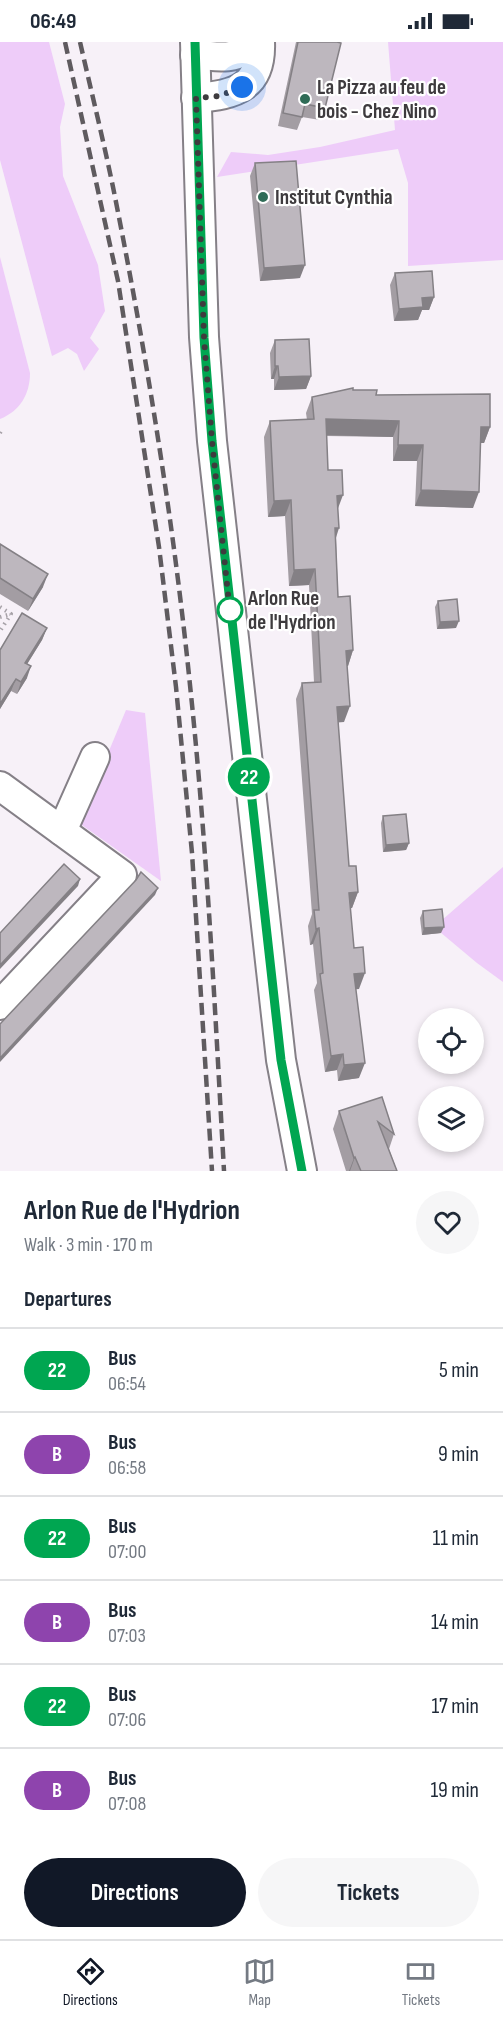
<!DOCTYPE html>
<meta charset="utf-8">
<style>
:root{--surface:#fff;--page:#f6f6f7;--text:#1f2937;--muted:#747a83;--line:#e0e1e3;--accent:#111827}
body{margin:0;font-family:"Sofia Sans Condensed",sans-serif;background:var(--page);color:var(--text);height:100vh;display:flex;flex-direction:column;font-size:22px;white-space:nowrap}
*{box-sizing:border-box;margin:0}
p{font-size:20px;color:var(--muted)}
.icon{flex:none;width:33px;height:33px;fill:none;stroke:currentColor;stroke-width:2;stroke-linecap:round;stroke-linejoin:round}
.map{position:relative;height:1129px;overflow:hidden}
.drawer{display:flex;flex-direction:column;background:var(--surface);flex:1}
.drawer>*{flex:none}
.badge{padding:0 12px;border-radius:20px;font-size:21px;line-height:39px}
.tools{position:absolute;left:418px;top:966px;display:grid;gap:12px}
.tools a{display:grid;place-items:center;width:66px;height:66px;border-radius:50%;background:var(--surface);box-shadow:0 3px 9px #0003;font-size:30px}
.you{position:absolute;width:30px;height:30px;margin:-15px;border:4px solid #fff;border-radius:50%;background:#1a73e8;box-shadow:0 0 0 9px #1a73e833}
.map>.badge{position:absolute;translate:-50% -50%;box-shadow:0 0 0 3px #fff}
h2{padding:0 24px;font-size:22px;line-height:54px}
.round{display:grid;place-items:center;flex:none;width:63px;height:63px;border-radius:32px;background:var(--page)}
.head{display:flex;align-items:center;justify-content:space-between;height:102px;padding:0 24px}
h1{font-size:28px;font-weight:700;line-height:45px}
.action{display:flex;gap:12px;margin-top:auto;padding:12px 24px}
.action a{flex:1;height:69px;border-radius:36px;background:var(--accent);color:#fff;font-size:24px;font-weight:700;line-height:69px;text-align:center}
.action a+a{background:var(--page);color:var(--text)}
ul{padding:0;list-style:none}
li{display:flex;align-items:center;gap:18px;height:84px;padding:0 24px;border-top:2px solid var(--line)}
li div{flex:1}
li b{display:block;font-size:22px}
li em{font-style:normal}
li .badge{min-width:66px;font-weight:700;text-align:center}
.status{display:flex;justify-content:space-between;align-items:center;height:42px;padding:0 30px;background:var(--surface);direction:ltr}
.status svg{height:16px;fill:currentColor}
.menu{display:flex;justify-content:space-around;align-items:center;height:84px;border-top:2px solid var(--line);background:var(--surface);font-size:16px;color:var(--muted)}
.menu a{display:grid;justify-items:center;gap:3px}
.menu .active{color:var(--accent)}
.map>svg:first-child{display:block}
.green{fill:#eeccf9}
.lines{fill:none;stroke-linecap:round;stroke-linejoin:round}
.minor-casing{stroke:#858087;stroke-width:32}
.path{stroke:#a7a2a8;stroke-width:4;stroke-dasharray:1.5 4.5;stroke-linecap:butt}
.minor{stroke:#fff;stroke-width:28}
.rail{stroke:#5f5b5f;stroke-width:4.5;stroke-dasharray:12 6;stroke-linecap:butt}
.wall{fill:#a39da3}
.shaded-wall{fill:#848085}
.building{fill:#bdb7be;stroke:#848085;stroke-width:1.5}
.line-casing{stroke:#fff;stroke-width:14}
.line{stroke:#00a651;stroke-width:9}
.walk{stroke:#3e3b3e;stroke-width:6;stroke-dasharray:0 10.8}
.poi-dot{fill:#2f6c57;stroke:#fff;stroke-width:2}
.stop-dot{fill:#fff;stroke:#00a651;stroke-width:3}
.labels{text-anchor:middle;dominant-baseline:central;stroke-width:4.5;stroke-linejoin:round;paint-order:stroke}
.poi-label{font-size:21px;font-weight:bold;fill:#3e3b3e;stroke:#fff;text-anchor:start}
.stop-label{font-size:21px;font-weight:bold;fill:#3e3b3e;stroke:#fff;text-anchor:start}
</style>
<div class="status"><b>06:49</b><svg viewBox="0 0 49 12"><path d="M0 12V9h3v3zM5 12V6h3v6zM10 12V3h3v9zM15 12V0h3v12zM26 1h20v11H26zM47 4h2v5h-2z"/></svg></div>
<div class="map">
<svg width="503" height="1129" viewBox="0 0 503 1129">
<rect width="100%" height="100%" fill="#f7f1f8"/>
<g class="green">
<path d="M0,0H49L65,62L60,85L63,134L98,223L105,269L90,296L99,307L84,329L77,312L68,306L52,314L0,118Z"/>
<path d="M388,0H503V218L408,224V141L398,107L217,135L231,110L268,113L320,105L395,88Z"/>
<path d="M0,215L30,331C30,352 20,369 0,377Z"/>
<path d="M126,668L145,671L161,839L79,781Z"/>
<path d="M503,825V940L477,921L434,885Z"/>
</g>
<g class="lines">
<defs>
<g id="minor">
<path d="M195,0L204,295L212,399L281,1018L302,1129"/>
<path d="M195,13C222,14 234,20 255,0"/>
<path d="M196,56C236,53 262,45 260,0"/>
<path d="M0,744L122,833L0,963"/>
<path d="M62,789L95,715"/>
</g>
</defs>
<use href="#minor" class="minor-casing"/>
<g class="path">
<path d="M0,391L2,387"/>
<path d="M0,565L11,572L0,589"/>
<path d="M0,575L11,572"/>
</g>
<use href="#minor" class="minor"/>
<g class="rail">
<path d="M65,0L118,239L159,505L176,645L192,811L212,1129"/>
<path d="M80,0C91,48 103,97 113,145C146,310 173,476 190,643C207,805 215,967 224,1129"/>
</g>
</g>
<g class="wall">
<path d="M296,0H337L325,66L320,78L302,75L297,88L278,84Z"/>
<path d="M255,121L300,236L260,239L250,134Z"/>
<path d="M395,231L434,255L429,268H422L418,278L394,279L390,243Z"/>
<path d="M275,298L311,334L306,347L274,348V337H271L270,311Z"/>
<path d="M353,348L376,353L490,385L484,401H480L473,466L415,464L417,419H393V395L326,394L328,428L338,467L336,496L338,555L353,608L348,624H347L344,680H338L349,824L358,850L352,866H350L354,906L359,947H356L359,1036L338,1039L337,1028L325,1030L314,948L317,941L313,902L310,903L308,884L312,872L296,657L302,641L314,640L309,543L289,544L285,474L268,475L264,395L270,379L307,378L306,371L312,355Z"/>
<path d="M0,502L43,545L28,569L0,552Z"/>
<path d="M438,559L456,586L437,587L435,565Z"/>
<path d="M47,586L42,598L27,622V636L17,652L11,649L0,667V608Z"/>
<path d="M383,774L409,801L406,808L383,810L381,781Z"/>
<path d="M423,869L441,891L422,893L420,876Z"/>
<path d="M382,1055L394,1092L389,1107L397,1129H346L333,1087L339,1069Z"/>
</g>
<g class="shaded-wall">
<path d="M305,223L300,236L260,239L264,226Z"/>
<path d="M434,255L429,268H422L418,278L394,279L399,267L422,256Z"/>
<path d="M275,324H278L274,337H271Z"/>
<path d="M311,334L306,347L274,348L279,335Z"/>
<path d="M326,377L399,379L393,395L320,393Z"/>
<path d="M481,385H490L484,401H475Z"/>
<path d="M398,403H423L417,419H393Z"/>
<path d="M421,448L479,450L473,466L415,464Z"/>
<path d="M343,453L337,469V454Z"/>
<path d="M291,458L285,474L268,475L274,459Z"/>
<path d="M335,486H339L334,502Z"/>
<path d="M315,527L309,543L289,544L294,528Z"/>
<path d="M48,532L43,545L28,569L33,557Z"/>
<path d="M459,579L456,586L437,587L440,580Z"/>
<path d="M47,586L42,598L21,632L25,621Z"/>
<path d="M353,608L348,624L340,625L346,609Z"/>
<path d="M31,624L27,636L17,652L21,640Z"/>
<path d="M16,637L11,649L0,667V662Z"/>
<path d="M350,664L344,680L331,681L337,665Z"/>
<path d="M409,801L406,808L383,810L386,803Z"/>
<path d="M80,837L78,844L0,927V923Z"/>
<path d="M158,846L155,853L0,1020V1016Z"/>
<path d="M358,850L352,866L343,867L349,851Z"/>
<path d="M444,885L441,891L422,893L424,886Z"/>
<path d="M319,886L313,902L310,903L316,887Z"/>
<path d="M365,931L359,947L348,948L354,932Z"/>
<path d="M343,1012L337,1028L325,1030L331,1014Z"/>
<path d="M365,1021L359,1036L338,1039L344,1023Z"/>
<path d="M355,1115L350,1129H349L354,1116Z"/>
</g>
<g class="building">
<path d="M298,0H337L341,1L325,66L305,62L302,75L283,71Z"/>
<path d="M296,119L305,223L264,226L255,121Z"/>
<path d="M432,229L434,255L422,256L423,265L399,267L395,231Z"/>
<path d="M309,297L311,334L279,335L278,324H275V298Z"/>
<path d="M353,346V348H377L376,353L490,352V385H481L479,450L421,448L423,403H398L399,379L326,377L328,428H342L343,453L337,454L339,486H335L338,555L350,554L353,608L346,609L350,664L337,665L349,824H356L358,850L349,851L354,906L363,905L365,931L354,932L365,1021L344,1023L343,1012L331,1014L320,932L323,931L319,886L316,887L314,868H319L302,641L321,640L315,527L294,528L291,458L274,459L270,379L314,377L312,355Z"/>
<path d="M0,502L48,532L33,557L0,536Z"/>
<path d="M457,557L459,579L440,580L438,559Z"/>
<path d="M22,571L47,586L25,621L31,624L21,640L16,637L0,662V608Z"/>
<path d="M406,772L409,801L386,803L383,774Z"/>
<path d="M64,822L80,837L0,923V891Z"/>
<path d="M141,830L158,846L0,1016V982L136,838Z"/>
<path d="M442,867L444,885L424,886L423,869Z"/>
<path d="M382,1055L394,1092L378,1080L397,1129H361L355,1115L354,1116L339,1069Z"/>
</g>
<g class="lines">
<defs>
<path id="line" d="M195,0L204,296L212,399L281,1018L302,1129"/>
</defs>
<use href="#line" class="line-casing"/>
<use href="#line" class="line"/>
<path class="walk" d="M230,568V571L212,399L204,296L196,56L219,54L242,45"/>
</g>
<g class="poi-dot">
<circle cx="305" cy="57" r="6"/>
<circle cx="263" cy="155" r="6"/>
</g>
<circle class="stop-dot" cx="230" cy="568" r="12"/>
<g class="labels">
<g class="poi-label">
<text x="317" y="45">La Pizza au feu de<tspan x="317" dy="24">bois - Chez Nino</tspan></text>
<text x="275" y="155">Institut Cynthia</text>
</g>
<g class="stop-label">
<text x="248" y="556">Arlon Rue<tspan x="248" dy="24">de l'Hydrion</tspan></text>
</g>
</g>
</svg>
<div class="tools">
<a><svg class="icon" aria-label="locate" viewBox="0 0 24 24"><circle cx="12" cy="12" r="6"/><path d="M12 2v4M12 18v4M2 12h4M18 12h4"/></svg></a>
<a><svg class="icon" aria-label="layers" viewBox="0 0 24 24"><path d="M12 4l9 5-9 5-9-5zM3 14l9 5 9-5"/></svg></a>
</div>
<div class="you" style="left:242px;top:45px"></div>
<b class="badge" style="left:249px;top:735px;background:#00a651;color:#fff">22</b>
</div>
<section class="drawer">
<div class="head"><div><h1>Arlon Rue de l'Hydrion</h1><p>Walk · 3 min · 170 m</p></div><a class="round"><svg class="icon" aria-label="heart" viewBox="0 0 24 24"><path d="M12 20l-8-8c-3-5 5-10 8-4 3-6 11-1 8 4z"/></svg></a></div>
<h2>Departures</h2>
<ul>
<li><span class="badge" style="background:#00a651;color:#fff">22</span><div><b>Bus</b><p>06:54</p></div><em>5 min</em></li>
<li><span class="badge" style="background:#8e44ad;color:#fff">B</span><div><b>Bus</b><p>06:58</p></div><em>9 min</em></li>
<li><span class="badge" style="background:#00a651;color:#fff">22</span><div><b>Bus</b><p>07:00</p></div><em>11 min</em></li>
<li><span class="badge" style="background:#8e44ad;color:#fff">B</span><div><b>Bus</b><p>07:03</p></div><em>14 min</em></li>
<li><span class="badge" style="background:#00a651;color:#fff">22</span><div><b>Bus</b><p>07:06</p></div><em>17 min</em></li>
<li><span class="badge" style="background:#8e44ad;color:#fff">B</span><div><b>Bus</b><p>07:08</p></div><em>19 min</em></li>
</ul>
<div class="action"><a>Directions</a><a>Tickets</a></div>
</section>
<nav class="menu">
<a class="active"><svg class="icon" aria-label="directions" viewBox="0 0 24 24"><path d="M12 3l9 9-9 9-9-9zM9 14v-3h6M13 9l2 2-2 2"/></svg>Directions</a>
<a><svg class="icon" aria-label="map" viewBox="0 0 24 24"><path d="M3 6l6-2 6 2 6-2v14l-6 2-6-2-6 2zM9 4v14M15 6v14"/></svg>Map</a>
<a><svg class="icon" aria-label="tickets" viewBox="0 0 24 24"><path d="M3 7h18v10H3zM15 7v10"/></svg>Tickets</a>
</nav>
